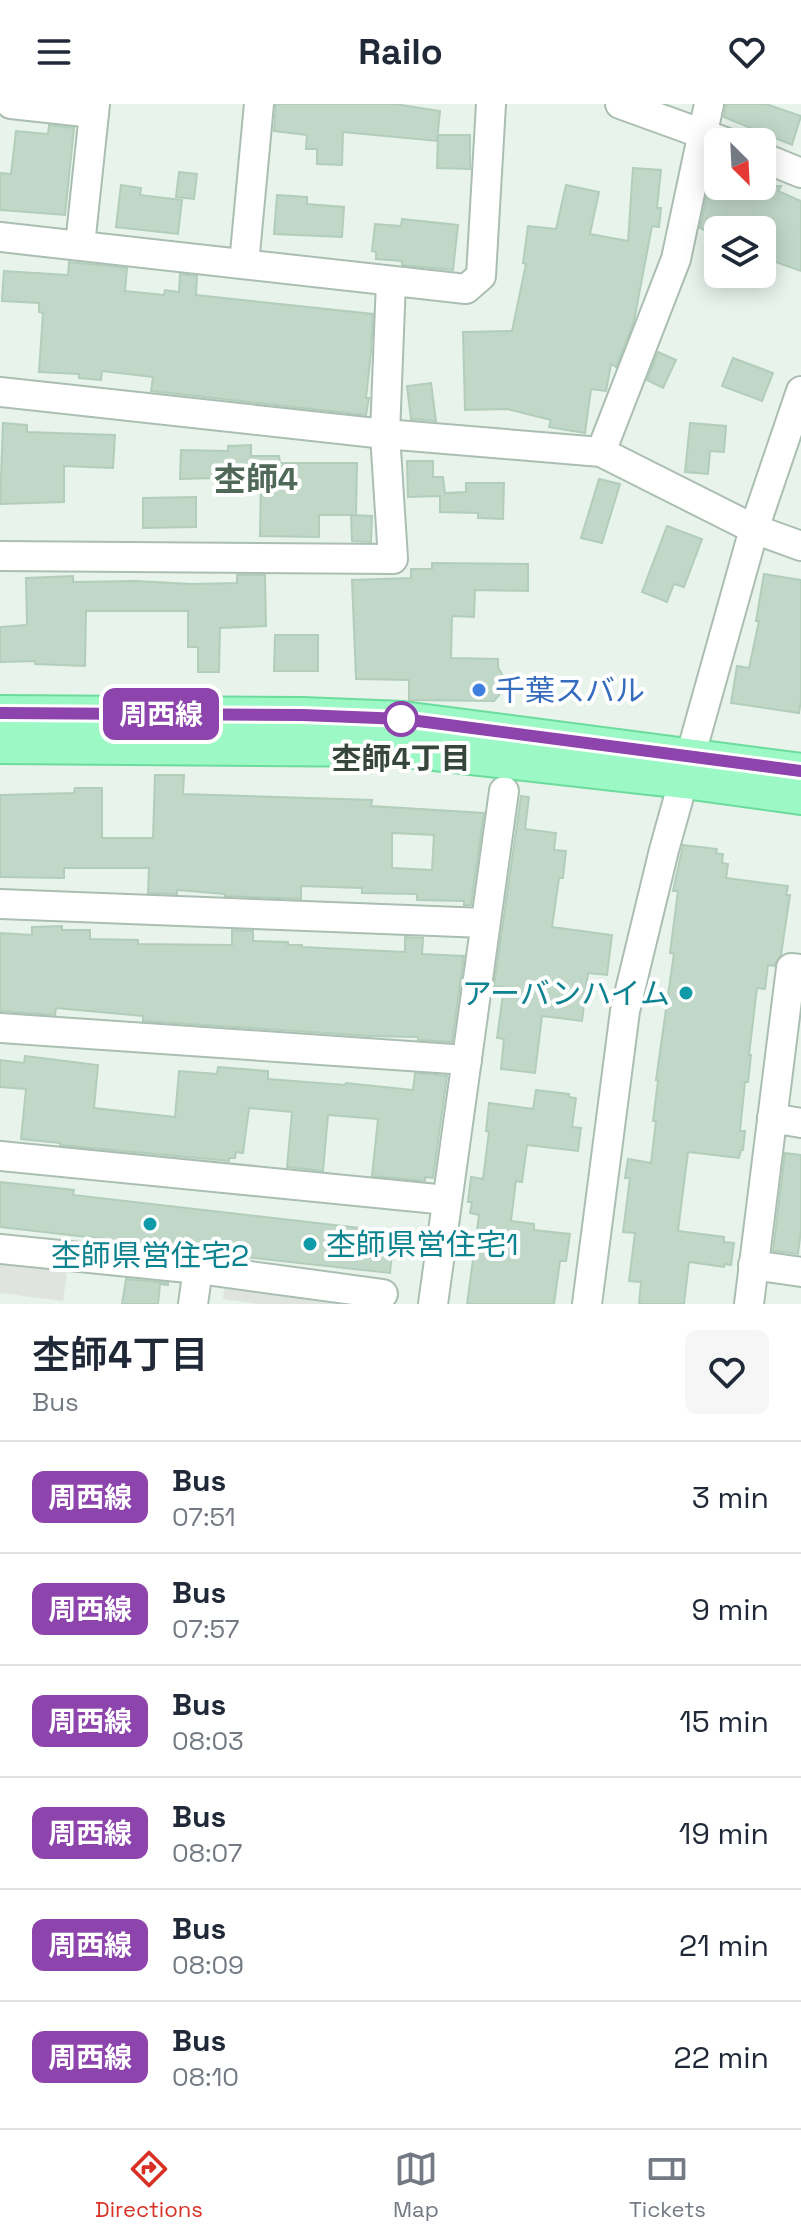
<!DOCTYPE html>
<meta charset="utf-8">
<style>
:root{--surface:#fff;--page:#f6f6f7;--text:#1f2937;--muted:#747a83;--line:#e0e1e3;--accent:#d93025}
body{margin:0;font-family:"Space Grotesk","Noto Sans JP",sans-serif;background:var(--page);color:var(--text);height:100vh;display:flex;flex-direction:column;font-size:30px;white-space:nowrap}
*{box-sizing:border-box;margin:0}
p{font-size:26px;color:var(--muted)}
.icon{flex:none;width:44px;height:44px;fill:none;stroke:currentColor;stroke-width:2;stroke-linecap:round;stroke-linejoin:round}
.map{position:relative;height:1200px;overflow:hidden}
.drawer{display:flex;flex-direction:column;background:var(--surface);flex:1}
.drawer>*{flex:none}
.badge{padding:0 16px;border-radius:12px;font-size:28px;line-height:52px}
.needle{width:52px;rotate:156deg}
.fabs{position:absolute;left:704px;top:24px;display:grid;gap:16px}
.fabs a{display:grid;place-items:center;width:72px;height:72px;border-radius:12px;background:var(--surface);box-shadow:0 4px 20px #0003;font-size:40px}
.map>.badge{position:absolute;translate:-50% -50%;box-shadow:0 0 0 4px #fff}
.round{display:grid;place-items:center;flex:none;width:84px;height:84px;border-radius:12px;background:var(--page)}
.head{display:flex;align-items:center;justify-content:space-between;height:136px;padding:0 32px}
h1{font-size:38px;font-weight:600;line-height:60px}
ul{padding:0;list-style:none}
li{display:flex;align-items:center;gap:24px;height:112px;padding:0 32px;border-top:2px solid var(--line)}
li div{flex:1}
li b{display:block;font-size:30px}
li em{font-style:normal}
li .badge{min-width:88px;font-weight:700;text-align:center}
header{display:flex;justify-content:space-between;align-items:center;height:104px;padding:0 32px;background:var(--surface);font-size:36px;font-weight:600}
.tab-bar{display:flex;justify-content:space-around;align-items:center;height:112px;border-top:2px solid var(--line);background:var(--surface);font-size:22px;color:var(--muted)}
.tab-bar a{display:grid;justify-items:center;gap:4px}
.tab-bar .active{color:var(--accent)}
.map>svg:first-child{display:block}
.parking{fill:#dfe4e1}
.building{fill:#c1d7c8;stroke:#b2cebb;stroke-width:2;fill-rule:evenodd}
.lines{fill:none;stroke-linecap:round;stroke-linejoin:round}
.minor-casing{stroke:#abbeb2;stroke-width:32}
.major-casing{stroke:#6cdc9c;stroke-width:38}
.minor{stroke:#fff;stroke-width:28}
.major{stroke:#9cf8c4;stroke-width:34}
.line-casing{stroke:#fff;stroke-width:18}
.line{stroke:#8e44ad;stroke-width:12}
.shop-dot{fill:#3f7fe0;stroke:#fff;stroke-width:3}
.stop-dot{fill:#fff;stroke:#8e44ad;stroke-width:4}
.culture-dot{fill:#0f9aa8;stroke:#fff;stroke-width:3}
.labels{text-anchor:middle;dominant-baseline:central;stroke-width:8;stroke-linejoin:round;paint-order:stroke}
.shop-label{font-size:30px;fill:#366cbe;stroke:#fff;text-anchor:start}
.stop-label{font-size:30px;font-weight:bold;fill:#37463c;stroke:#fff}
.culture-label{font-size:30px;fill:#0d838f;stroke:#fff;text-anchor:end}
.neighbourhood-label{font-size:32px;font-weight:bold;fill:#4f6857;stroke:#fff}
</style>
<header><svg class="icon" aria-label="menu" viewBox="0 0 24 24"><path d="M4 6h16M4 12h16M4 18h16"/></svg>Railo<svg class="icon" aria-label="heart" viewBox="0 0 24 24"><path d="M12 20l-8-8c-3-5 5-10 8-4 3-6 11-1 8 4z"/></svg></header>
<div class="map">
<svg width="801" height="1200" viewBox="0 0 801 1200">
<rect width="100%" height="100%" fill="#e8f3ec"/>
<g class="parking">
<path d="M0,1153L68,1161L63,1197L0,1189Z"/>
<path d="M225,1178L356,1200H258L223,1195Z"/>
</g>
<g class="building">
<path d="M276,0H395L440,7L437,37L343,28L342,61L317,60V45H306L307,31L274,27Z"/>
<path d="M726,0H766L801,12L792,41L724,13Z"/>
<path d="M49,21L74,24L65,111L0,106V69L11,70L16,27L48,30Z"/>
<path d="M438,31H470V65L437,64Z"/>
<path d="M633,64L661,66L657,104H661L659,123L652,122L634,217L616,263L611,260L606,287L591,285L585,329L549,323L551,316L507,305L465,306L463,228L512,227L526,160L523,159L528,122L556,125L566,81L599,88L590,130L628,137Z"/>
<path d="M179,68L197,70L194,95L176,93Z"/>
<path d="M121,81L141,84L140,91L182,96L178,130L116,123Z"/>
<path d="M709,82H781L778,87L801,97V167L764,154L775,126H704L700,124Z"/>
<path d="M277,91L307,93V100L344,103L342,133L274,130Z"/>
<path d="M402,115L458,121L453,166L402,161V157L376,155V148L372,147L375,120L401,122Z"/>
<path d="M69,158L127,164L125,187L164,191L165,186L179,188L180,170L197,172L196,191L373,210L371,248L366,294H369L366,311L151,287L153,273L102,267L101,276L79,274V270L39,268L43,209L39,208V199L2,197L4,167L68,171Z"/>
<path d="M658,248L676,256L663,284L647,276Z"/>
<path d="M733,254L773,269L762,297L722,282Z"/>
<path d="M431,279L436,317L411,315L407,282Z"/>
<path d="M3,319L27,321V328L115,331L113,364L64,362V398L0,400Z"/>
<path d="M690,319L726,322L724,348L710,347L708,370L685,368Z"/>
<path d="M251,341V352H279L280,359H357L356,411H319V433L260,432L261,373L180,375L181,346L228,347V342Z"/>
<path d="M407,357H433V373H443L445,389L466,388V379H504L503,415L478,414V409L440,408V392L408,393Z"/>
<path d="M599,375L620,380L602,439L581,434Z"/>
<path d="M196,393V423L143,424V394Z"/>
<path d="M351,411L372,412L371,438L352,437Z"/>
<path d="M667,422L702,435L684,483L674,480L667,498L642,488Z"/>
<path d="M432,459L528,460V487L475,486L474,513L452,512L451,554L498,555V563L504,574V585L494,597L409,596V576L356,575L352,476L411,474V465H432Z"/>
<path d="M764,470L801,476V596L799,609L731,599L737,562L749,564L759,517H756Z"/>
<path d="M237,471H265L266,522L220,524L219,568H198V543H188V507H86L85,562L35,560V557L0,558V523L27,521L26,474L73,472V478L136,477L191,480L237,479Z"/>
<path d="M275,531H318V567H274Z"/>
<path d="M155,671H184L183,690L372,696L371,702L484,709L471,801H464V797L417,796V790L362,789V784L301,782V795L225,792V790L177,786V790L148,789L149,764H64V774L0,773V691L74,689L75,684H102V734H153ZM392,729L434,731L432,766L392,764Z"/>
<path d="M521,692L529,693L525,725L556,729L554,746L566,747L563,774H559L552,823L612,831L607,871L588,869L582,917L542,912L535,969L501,965L504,935L497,934L504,883L494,882Z"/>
<path d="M683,741L717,745L716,749L723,750L722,759L728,760L726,774L788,782L786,791H790L781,851L774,862L768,861L765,885L757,884L749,951H751L748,978H745L740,1027H745L743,1046H741L739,1054L688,1048L678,1127L724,1133V1138L734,1139L731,1161L725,1160L724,1163L689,1158L684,1200H639L641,1178L629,1177L635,1129L623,1128L630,1074H625L628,1055L651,1059L656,1017H653L658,976H656L674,849H670L678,787H673Z"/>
<path d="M62,822V826H90V835L138,836V840L232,841V826L253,827V837L288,838V841H302V843L405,848V833L423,834L422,850L464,852L452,938L418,936V933L369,932L143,917V912L56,904L55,911L0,907V829L32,831V823Z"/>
<path d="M25,952L98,961L94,1004L175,1013L179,967L217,970L218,963L268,967V975L345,981L346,979L413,986L415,969L447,972L433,1074L425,1073V1077L372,1072L378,1015L328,1011L323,1067L287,1063L292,1008L249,1004L243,1049L236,1048L235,1054H229V1057L60,1041V1039L21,1035L26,985L0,983V956L24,959Z"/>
<path d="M536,986L569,990V993L576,994L572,1023L581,1024L578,1047L527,1041L522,1078L516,1077L511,1117L534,1120V1126L570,1130L566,1157H560L554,1200H467L479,1111L470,1109L472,1098H468L471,1073L483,1075L489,1028L486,1027L489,999L533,1005Z"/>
<path d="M785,1049L801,1051V1126L798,1150L773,1147Z"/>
<path d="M0,1078L74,1086L73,1091L394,1128L390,1169L226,1151V1149L172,1143L171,1145L131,1141V1138L0,1123Z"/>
<path d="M126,1175L168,1179V1181L160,1180L158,1200H122Z"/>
</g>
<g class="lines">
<defs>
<g id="minor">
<path d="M11,0L94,9"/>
<path d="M620,0L725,38"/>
<path d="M762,53L801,69"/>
<path d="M0,133L466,185L481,172L491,0"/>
<path d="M80,141L95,0"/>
<path d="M244,160L259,0"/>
<path d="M0,288L385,330L601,348L754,425L801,442"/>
<path d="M601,348L676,155L709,0"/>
<path d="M0,452L393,455L385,330L391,177"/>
<path d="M0,800L485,819"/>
<path d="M0,924L467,956"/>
<path d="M772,1014L801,1019"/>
<path d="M0,1052L447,1096"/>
<path d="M0,1145L198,1165L383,1190"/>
<path d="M753,1161L801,1168"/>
<path d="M193,1200L198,1165"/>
<path d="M433,1200L504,687"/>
<path d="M587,1200L625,907L664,746L754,425L801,287"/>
<path d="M749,1200L791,864L801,865"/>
</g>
<g id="major">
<path d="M0,609L302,611L403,615L801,667"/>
<path d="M0,642L399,645L685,677L801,693"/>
</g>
</defs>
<use href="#minor" class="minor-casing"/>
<use href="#major" class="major-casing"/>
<use href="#minor" class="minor"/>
<use href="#major" class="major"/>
</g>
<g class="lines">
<defs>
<path id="line" d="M0,609L302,611L403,615L801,667"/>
</defs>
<use href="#line" class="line-casing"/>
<use href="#line" class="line"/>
</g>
<circle class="shop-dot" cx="479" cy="586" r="8"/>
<circle class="stop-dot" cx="401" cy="615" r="16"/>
<g class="culture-dot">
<circle cx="686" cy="889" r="8"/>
<circle cx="150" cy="1120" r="8"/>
<circle cx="310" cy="1140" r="8"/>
</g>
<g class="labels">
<g class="shop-label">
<text x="495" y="586">千葉スバル</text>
</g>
<g class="stop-label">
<text x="401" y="654">杢師4丁目</text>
</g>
<g class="culture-label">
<text x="670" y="889">アーバンハイム</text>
<text x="326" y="1140" text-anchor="start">杢師県営住宅1</text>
<text x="150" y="1151" text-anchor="middle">杢師県営住宅2</text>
</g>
<g class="neighbourhood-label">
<text x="256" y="375">杢師4</text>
</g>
</g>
</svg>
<div class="fabs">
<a><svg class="needle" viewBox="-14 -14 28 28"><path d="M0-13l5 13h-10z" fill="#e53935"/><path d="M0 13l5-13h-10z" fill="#747a83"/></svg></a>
<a><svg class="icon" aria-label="layers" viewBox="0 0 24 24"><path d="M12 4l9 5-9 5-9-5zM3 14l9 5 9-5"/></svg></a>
</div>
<b class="badge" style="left:161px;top:610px;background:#8e44ad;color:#fff">周西線</b>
</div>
<section class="drawer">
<div class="head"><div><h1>杢師4丁目</h1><p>Bus</p></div><a class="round"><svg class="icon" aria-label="heart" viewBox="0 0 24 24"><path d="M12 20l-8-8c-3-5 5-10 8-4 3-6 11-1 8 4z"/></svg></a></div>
<ul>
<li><span class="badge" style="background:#8e44ad;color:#fff">周西線</span><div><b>Bus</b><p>07:51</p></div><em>3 min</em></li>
<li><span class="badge" style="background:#8e44ad;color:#fff">周西線</span><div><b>Bus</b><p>07:57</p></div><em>9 min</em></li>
<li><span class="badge" style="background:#8e44ad;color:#fff">周西線</span><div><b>Bus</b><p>08:03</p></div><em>15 min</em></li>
<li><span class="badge" style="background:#8e44ad;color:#fff">周西線</span><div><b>Bus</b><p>08:07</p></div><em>19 min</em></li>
<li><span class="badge" style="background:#8e44ad;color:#fff">周西線</span><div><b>Bus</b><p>08:09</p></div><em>21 min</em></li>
<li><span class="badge" style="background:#8e44ad;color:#fff">周西線</span><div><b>Bus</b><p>08:10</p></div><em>22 min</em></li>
</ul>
</section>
<nav class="tab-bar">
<a class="active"><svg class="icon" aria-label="directions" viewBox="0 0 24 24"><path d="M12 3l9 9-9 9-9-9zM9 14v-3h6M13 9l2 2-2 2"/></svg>Directions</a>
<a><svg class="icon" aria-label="map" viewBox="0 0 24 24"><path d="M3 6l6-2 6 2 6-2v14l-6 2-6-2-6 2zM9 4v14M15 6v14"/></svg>Map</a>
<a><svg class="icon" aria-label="tickets" viewBox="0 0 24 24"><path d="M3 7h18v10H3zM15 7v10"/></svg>Tickets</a>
</nav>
